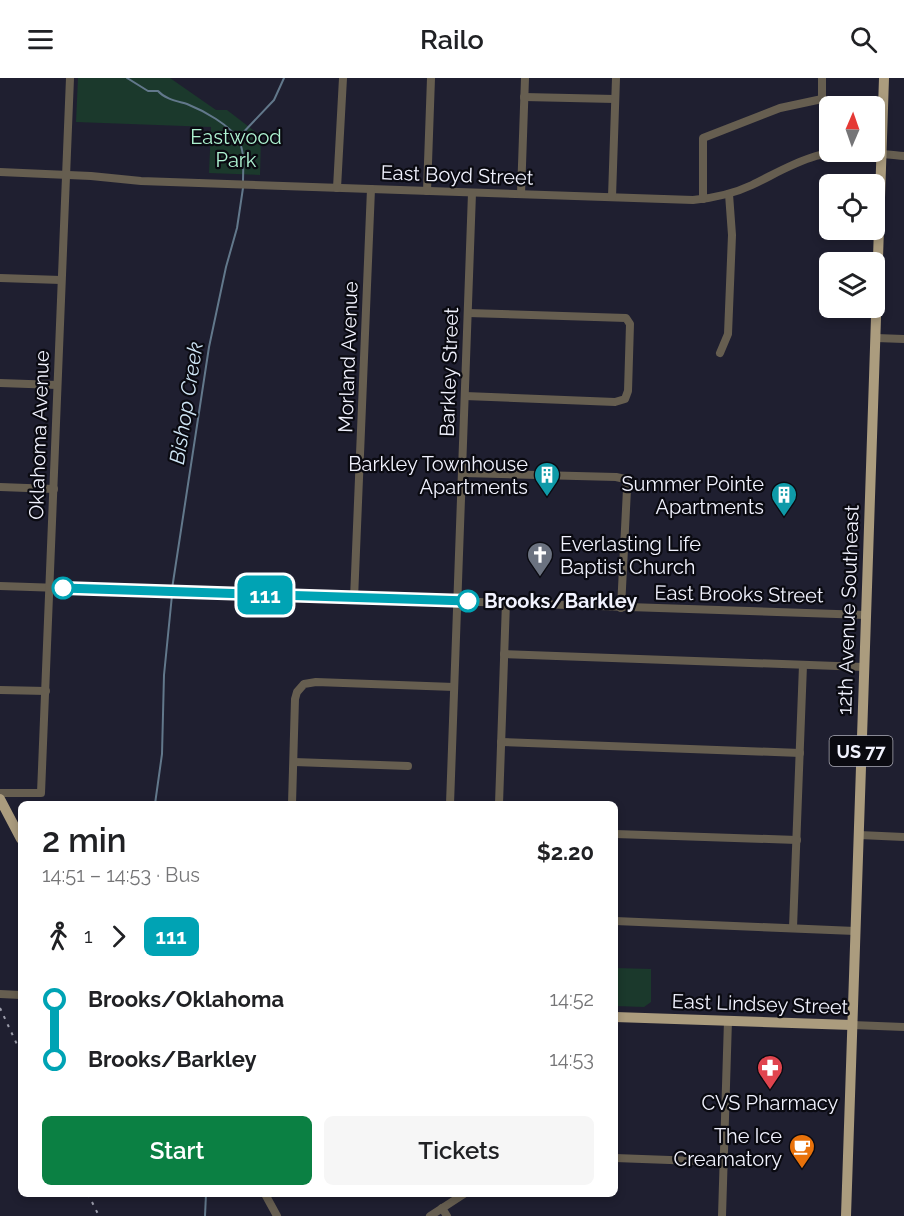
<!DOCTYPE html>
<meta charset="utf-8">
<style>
:root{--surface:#fff;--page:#f6f6f6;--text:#202124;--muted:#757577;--accent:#0b8043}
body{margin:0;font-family:Raleway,sans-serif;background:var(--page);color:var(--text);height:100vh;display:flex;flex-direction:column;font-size:22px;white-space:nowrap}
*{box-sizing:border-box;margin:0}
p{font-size:20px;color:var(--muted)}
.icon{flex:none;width:33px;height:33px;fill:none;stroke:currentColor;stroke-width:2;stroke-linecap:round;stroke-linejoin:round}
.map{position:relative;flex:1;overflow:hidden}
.side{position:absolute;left:18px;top:723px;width:600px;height:396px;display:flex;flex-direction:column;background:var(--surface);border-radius:9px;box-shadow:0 3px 9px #0003}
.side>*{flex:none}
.badge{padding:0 12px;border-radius:9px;font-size:21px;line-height:39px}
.needle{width:39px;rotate:2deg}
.controls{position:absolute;left:819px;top:18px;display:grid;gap:12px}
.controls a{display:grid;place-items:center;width:66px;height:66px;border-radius:9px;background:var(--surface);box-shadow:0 3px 9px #0003;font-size:30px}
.map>.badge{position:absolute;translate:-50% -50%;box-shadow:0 0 0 3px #fff}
.legs{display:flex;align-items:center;gap:9px;height:66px;padding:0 24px;font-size:20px}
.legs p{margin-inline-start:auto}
.head{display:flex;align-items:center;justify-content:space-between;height:102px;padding:0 24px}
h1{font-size:33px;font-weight:600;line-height:45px}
.primary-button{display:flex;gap:12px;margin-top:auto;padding:12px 24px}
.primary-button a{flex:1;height:69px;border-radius:9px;background:var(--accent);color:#fff;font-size:24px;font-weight:600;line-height:69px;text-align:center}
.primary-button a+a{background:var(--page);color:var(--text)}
ul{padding:0 24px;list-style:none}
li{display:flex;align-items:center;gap:21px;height:60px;font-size:22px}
li i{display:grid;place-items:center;width:9px;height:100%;margin:0 8px;background:currentColor}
li i::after{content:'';width:15px;height:15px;margin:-8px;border:4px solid;border-radius:50%;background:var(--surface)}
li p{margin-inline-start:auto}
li:first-child i{background:linear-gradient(#0000 50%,currentColor 0)}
li:last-child i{background:linear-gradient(currentColor 50%,#0000 0)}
header{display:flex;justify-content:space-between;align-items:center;height:78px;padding:0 24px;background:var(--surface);font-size:27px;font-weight:600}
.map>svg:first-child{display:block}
.green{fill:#1b392c}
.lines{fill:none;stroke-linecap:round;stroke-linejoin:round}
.stream{stroke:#62788b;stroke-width:2}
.minor{stroke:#665e50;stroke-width:8}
.major{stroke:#ab9c7e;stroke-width:10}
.rail{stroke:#9d9eac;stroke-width:2;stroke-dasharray:3 6;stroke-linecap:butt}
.line-1-casing{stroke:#fff;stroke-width:14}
.line-1{stroke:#00a3b4;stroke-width:9}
.stop-1-dot{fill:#fff;stroke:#00a3b4;stroke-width:3}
.labels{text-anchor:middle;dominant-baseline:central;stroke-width:4.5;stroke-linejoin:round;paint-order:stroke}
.shield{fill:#0a0a11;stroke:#acacb7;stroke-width:1.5}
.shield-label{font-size:18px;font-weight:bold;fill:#f1f2fe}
.park-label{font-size:20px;fill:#aef3d2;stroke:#0a0a11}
.street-label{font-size:20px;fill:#f1f2fe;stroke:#0a0a11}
.poi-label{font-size:20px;fill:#f1f2fe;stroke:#0a0a11;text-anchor:end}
.stop-label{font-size:20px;font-weight:bold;fill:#f1f2fe;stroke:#0a0a11;text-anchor:start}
.water-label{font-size:21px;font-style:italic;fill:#d0e7f7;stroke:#0a0a11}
</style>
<header><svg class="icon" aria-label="menu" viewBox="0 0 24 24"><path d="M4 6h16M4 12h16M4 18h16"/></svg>Railo<svg class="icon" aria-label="search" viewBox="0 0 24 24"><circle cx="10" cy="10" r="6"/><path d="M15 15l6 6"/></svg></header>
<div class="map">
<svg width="904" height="1138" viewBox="0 0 904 1138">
<rect width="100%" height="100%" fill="#1f1f30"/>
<g class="green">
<path d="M78,0H170L216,32H227L261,58L260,97L209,95L211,49L76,44Z"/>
<path d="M615,890L651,891V924L644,929L615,928Z"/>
</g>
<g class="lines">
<g class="stream">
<path d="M127,0L148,13H158C165,21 177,23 187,26C202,32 231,47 239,63C245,75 243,91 243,104"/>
<path d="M238,60L274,22L284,0"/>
<path d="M172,511L209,269L226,189L237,150L243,110"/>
<path d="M155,726L162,676L164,597L172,517"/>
<path d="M205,1138L206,1116"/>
</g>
<g class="minor">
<path d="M524,19L615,21"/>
<path d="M0,94L91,98L141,103L693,122C714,120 733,116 752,107C773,97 792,85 816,78C844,70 875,76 904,78"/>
<path d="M337,110L343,0"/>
<path d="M427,113L431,0"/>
<path d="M521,116L525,0"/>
<path d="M612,119L616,0"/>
<path d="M703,121V60L780,30L822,21V0"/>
<path d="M0,200L61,202"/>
<path d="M876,260L904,261"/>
<path d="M720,275L728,256L732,157L729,116"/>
<path d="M0,305L57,307"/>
<path d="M465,318L615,324L625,321L628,313L630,246L626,240L468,235"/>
<path d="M463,395L616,399L625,401L627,411L621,530"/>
<path d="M0,409L54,411"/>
<path d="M0,508L866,537"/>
<path d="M354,521L371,111"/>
<path d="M504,576L864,589"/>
<path d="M0,612L46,613"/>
<path d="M501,664L800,675"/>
<path d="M294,684L408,688"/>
<path d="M0,715H41L70,0"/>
<path d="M292,726L295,621L297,614L304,606L316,604L454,609"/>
<path d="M450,726L472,115"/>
<path d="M499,726L506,524"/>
<path d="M615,756L797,762"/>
<path d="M859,757L904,759"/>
<path d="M615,843L855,853"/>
<path d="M793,850L803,587"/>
<path d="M0,916L21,917"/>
<path d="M852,947L904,949"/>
<path d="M615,1080L724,1084"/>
<path d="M265,1116L277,1138"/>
<path d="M442,1130L447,1138"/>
<path d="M430,1138L464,1116"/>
<path d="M722,1138L728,942"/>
</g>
<g class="major">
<path d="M0,721L21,761"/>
<path d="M615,939L852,947"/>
<path d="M846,1138L884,0"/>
</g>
<g class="rail">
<path d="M0,930L21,975"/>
<path d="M88,1116L99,1138"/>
</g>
</g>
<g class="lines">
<defs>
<path id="line-1" d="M63,510L468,523"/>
</defs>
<use href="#line-1" class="line-1-casing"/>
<use href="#line-1" class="line-1"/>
</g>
<defs>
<symbol id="building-pin" viewBox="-11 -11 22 30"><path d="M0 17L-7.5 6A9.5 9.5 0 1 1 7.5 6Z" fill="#0f9aa8" stroke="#0a0a11"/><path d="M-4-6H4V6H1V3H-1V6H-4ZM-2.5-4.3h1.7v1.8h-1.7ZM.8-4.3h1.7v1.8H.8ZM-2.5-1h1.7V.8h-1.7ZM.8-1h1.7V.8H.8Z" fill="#fff"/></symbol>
<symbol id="church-pin" viewBox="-11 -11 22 30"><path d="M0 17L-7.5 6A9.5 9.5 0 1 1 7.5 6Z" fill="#6b7280" stroke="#0a0a11"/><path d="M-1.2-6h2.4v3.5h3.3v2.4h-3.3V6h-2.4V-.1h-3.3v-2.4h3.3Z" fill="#fff"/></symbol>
<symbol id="pharmacy-pin" viewBox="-11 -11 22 30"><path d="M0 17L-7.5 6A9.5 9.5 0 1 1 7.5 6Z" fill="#e0444e" stroke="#0a0a11"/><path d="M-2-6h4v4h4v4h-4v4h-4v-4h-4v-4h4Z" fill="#fff"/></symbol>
<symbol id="cafe-pin" viewBox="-11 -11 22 30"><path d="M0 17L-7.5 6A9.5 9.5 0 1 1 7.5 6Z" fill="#e8710a" stroke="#0a0a11"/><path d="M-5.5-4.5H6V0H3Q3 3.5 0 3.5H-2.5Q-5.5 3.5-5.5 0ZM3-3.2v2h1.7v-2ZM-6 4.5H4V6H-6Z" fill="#fff"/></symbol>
</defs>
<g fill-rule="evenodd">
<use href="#building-pin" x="532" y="382" width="30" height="40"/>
<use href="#building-pin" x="769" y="402" width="30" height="40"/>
<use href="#church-pin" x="525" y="462" width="30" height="40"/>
<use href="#pharmacy-pin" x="755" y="975" width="30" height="40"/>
<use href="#cafe-pin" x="787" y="1054" width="30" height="40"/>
</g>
<g class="stop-1-dot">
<circle cx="63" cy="510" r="10"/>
<circle cx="468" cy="523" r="10"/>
</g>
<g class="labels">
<rect class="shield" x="829.5" y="658" width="63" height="30" rx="4.5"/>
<g class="shield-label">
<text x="861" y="673">US 77</text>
</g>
<g class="park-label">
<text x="236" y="59">Eastwood<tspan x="236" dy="23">Park</tspan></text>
</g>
<g class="street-label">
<text transform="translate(457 97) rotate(2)">East Boyd Street</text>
<text transform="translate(348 279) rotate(-88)">Morland Avenue</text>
<text transform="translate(449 294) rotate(-88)">Barkley Street</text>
<text transform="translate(39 357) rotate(-88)">Oklahoma Avenue</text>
<text transform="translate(739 516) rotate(1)">East Brooks Street</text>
<text transform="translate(848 532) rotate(-88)">12th Avenue Southeast</text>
<text transform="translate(760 926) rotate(2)">East Lindsey Street</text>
</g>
<g class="poi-label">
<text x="528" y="386">Barkley Townhouse<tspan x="528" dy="23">Apartments</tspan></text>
<text x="764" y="406">Summer Pointe<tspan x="764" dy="23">Apartments</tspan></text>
<text x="560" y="466" text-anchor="start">Everlasting Life<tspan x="560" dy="23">Baptist Church</tspan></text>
<text x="770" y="1025" text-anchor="middle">CVS Pharmacy</text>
<text x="782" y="1058">The Ice<tspan x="782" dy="23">Creamatory</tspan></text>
</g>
<g class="stop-label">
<text x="484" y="523">Brooks/Barkley</text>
</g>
<g class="water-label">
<text transform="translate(186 325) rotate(-81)">Bishop Creek</text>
</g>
</g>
</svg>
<div class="controls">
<a><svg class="needle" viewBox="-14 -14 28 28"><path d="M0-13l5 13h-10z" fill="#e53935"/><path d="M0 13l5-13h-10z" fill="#757577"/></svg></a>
<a><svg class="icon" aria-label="locate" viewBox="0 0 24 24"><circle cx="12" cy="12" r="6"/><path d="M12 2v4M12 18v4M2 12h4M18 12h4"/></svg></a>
<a><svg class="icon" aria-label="layers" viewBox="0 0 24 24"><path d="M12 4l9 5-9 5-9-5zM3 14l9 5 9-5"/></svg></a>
</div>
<b class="badge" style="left:265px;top:517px;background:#00a3b4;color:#fff">111</b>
<section class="side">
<div class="head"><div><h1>2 min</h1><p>14:51 – 14:53 · Bus</p></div><b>$2.20</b></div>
<div class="legs"><svg class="icon" aria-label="walk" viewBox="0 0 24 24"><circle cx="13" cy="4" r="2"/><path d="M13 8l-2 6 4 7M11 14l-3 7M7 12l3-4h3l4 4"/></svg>1<svg class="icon" aria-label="forward" viewBox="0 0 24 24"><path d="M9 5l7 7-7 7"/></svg><b class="badge" style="background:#00a3b4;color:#fff">111</b></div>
<ul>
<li><i style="color:#00a3b4"></i><b>Brooks/Oklahoma</b><p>14:52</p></li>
<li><i style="color:#00a3b4"></i><b>Brooks/Barkley</b><p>14:53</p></li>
</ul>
<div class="primary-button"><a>Start</a><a>Tickets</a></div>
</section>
</div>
